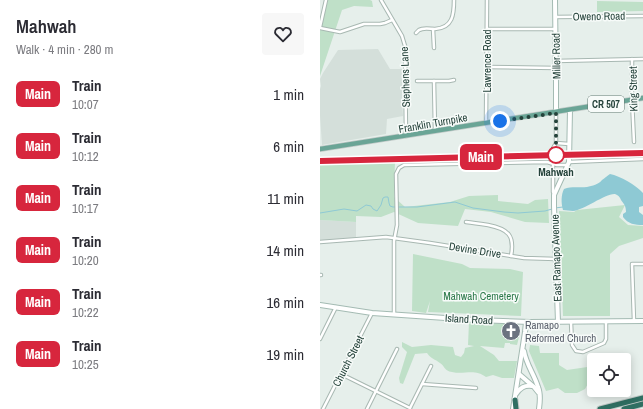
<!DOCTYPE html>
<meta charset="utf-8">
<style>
:root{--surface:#fff;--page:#f7f7f7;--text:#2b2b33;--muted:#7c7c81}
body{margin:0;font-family:"Archivo Narrow",sans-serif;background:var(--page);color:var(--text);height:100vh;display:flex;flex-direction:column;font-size:15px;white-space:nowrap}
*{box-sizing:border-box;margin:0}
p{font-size:13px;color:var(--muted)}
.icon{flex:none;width:22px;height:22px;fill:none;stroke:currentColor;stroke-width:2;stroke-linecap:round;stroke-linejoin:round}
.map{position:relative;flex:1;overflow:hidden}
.drawer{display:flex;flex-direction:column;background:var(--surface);width:320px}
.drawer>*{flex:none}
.badge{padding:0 8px;border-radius:6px;font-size:14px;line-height:26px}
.fabs{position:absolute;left:267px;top:353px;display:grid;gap:8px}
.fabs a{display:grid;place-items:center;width:44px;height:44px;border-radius:4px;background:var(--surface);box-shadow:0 2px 10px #0003;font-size:20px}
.you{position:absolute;width:20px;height:20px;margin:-10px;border:3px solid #fff;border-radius:50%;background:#1a73e8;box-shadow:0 0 0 6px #1a73e833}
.map>.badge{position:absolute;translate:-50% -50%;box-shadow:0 0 0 2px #fff}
.round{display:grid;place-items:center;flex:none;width:42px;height:42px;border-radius:4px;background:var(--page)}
.overview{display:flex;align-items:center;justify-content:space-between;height:68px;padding:0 16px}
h1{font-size:19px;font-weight:600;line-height:30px}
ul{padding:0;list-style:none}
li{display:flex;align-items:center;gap:12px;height:52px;padding:0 16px}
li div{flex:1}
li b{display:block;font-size:15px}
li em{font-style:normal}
li .badge{min-width:44px;font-weight:700;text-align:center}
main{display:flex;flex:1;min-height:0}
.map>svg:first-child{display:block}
.built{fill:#d4dfda}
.green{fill:#bfe0c8}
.water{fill:#8ec9d4}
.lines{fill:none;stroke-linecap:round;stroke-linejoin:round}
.stream{stroke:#8ec9d4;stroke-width:1}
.street-casing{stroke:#a8b8b2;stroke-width:4.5}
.secondary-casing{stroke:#a4bbb3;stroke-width:6}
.primary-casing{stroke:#c2cac8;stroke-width:6}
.highway-casing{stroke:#c2cac8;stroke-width:7}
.street{stroke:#fff;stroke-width:2.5}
.secondary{stroke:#fff;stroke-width:4}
.primary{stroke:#6aa596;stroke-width:4.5}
.highway{stroke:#2f6f62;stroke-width:5}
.rail-casing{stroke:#5f7d75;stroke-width:2.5}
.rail{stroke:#f7fbf9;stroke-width:1;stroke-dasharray:3;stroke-linecap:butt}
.line-casing{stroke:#fff;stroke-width:9}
.line{stroke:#d7263d;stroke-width:6}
.walk{stroke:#24423a;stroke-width:4;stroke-dasharray:0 7.2}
.stop-dot{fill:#fff;stroke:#d7263d;stroke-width:2}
.labels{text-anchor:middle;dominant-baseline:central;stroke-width:3;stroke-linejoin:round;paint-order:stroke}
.shield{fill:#f7fbf9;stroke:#637a73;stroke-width:1}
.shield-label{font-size:10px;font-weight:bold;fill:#24423a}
.street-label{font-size:11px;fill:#24423a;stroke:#f7fbf9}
.stop-label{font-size:11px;font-weight:bold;fill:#24423a;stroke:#f7fbf9}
.park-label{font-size:11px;fill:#2d7a4b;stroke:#f7fbf9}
.worship-label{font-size:11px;fill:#5b616d;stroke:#f7fbf9;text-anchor:start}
</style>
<main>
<section class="drawer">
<div class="overview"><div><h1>Mahwah</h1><p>Walk · 4 min · 280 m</p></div><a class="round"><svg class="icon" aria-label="heart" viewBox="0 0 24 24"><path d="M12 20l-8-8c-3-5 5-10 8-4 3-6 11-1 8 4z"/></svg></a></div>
<ul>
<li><span class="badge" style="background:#d7263d;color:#fff">Main</span><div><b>Train</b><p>10:07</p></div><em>1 min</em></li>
<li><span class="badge" style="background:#d7263d;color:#fff">Main</span><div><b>Train</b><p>10:12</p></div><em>6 min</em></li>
<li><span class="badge" style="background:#d7263d;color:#fff">Main</span><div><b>Train</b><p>10:17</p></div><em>11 min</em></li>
<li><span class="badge" style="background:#d7263d;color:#fff">Main</span><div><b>Train</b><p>10:20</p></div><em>14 min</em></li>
<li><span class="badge" style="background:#d7263d;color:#fff">Main</span><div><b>Train</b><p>10:22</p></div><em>16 min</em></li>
<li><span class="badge" style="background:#d7263d;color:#fff">Main</span><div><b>Train</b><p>10:25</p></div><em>19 min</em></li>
</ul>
</section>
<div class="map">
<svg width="323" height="409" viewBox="0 0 323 409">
<rect width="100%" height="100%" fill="#e6efeb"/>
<g class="built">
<path d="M58,49L70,69H82V100L83,116L67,119L66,134L2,145L0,116V89L1,86L0,79L3,73L18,50Z"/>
<path d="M0,220L36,222V240L0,243Z"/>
</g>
<g class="green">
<path d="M8,0H50L52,1L53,7L34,6L22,10L0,76V31Z"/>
<path d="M277,1L323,2V11L277,12Z"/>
<path d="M75,161L74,197L85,207L130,202L149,196L178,195V201L208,204L215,200L228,199L229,223L205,222L171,212L145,209L138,226L98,223L74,212L61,217L36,216V222L0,220V165Z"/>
<path d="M305,205L299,217L308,225L323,226V238L299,246L290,254V316H243L239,211L254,212L257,210Z"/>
<path d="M93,254L142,264L150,268L190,269L203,272L202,292L201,316L108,312L110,301L106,313L92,311Z"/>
<path d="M149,322L187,324V337H199L197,345L190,344V343H185L184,348L160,346L174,355L179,361H197L194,378H182L173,375L166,377C154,368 145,375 132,372C124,371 125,366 120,363C115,359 111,359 107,353L95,354L83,384L80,383L79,378L87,352L82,347V342L92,347L111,345L133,347L135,355L141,357L144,353L145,348L154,346L148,345Z"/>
<path d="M210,345L219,346L220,353H239V365L247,370L274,366V379L270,380L265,389L257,393H245L238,388L226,391L209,351Z"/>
</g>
<path class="water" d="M290,174C300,176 316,185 323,193V206L319,207V212L323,215V225C315,225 308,224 303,217V214L306,212C306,206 304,204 301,200C300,197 298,195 295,194C286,193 264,210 253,211C250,211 246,210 243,210C241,203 241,195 244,189C252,186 259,188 267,187C272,186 279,184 282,180C285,178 287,176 290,174Z"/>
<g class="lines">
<g class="stream">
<path d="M235,208L243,207"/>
<path d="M0,213L24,209L37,211L46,205L51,206L53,209L57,211L61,205L63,198L65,197H68L69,203L70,206L73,207H97L135,202L153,208L184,212L198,213L225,211L232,209"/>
</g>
<defs>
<g id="street">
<path d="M61,0L82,36L85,46L86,136"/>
<path d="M236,17L323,16"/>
<path d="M0,27L6,0"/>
<path d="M0,28L20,32L44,24H60L65,23L72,20"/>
<path d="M113,29L114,48"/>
<path d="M167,29H235"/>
<path d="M96,33L99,30L102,29C106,28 111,29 115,29C133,28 134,14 134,0"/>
<path d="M312,59V100L314,142"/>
<path d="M236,61L323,59"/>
<path d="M167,67L236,68"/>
<path d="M97,81H129L134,80"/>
<path d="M114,81L115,131"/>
<path d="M166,122L167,0"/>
<path d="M236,143L249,144"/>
<path d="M232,150L236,143V113"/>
<path d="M249,162L323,159"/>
<path d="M233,165V192L234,194"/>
<path d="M146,222C154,223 161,224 168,225C188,229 195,235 191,256"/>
<path d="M0,242L66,237L110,243L204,258L236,259"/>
<path d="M0,275H1"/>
<path d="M74,314V241L77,225L76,174L79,168L84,165L227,162L237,165H247"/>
<path d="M314,321L312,264H323"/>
<path d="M251,322L252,345L256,351L263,352L284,343L286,339V322"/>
<path d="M0,339L16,307"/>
<path d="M21,374L90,408"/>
<path d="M102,384L156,388"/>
<path d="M90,408L111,366"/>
<path d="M3,409L52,313"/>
<path d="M47,409L77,349"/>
</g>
<g id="secondary">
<path d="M235,0L236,83V113"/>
<path d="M0,305L52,313L155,320L210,322L323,321"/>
<path d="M238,322L234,206V195L249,162L250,110"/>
<path d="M204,351C206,364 214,374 218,387C221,394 220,402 219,409"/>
<path d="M199,374L214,387L218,392"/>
<path d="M196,394C200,388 204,385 212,386"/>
<path d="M193,409L205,332L206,322"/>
</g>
<path id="primary" d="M0,149L323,98"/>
<g id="highway">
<path d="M195,400L196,409"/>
<path d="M280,409L323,398"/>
<path d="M304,409L323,404"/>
</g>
</defs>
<use href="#street" class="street-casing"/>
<use href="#secondary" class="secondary-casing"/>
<use href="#primary" class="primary-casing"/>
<use href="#highway" class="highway-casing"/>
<use href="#street" class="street"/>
<use href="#secondary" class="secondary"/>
<use href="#primary" class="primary"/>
<use href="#highway" class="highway"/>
<defs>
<path id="rail" d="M0,161L323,153"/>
</defs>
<use href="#rail" class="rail-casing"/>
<use href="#rail" class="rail"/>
</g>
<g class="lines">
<defs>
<path id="line" d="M0,161L323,153"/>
</defs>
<use href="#line" class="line-casing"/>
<use href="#line" class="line"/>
<path class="walk" d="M180,121L236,113V144L232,150L236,155"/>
</g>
<defs>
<symbol id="church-disc" viewBox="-11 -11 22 22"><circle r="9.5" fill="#6b7280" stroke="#f7fbf9"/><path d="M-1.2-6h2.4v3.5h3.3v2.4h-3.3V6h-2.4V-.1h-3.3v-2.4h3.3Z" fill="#fff"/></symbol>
</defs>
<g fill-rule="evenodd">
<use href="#church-disc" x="180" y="320" width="22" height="22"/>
</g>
<circle class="stop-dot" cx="236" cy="155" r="8"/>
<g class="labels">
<rect class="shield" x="268" y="96" width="36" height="16" rx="3"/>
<g class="shield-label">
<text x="286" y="104">CR 507</text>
</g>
<g class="street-label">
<text transform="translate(279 16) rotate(-1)">Oweno Road</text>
<text transform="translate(236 56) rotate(-91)">Miller Road</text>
<text transform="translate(167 61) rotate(-90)">Lawrence Road</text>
<text transform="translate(85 77) rotate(-92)">Stephens Lane</text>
<text transform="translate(313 89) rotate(-91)">King Street</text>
<text transform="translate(113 123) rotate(-10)">Franklin Turnpike</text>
<text transform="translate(155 250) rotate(9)">Devine Drive</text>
<text transform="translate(236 258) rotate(-92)">East Ramapo Avenue</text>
<text transform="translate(149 319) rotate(3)">Island Road</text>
<text transform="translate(28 361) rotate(-63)">Church Street</text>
</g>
<g class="stop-label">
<text x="236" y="172">Mahwah</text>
</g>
<g class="park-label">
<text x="161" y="296">Mahwah Cemetery</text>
</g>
<g class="worship-label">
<text x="205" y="325">Ramapo<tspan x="205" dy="13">Reformed Church</tspan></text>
</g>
</g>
</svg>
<div class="fabs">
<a><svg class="icon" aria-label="locate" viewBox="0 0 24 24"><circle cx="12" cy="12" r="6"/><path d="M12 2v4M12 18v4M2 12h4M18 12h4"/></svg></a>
</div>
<div class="you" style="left:180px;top:121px"></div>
<b class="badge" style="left:161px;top:157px;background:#d7263d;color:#fff">Main</b>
</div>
</main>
